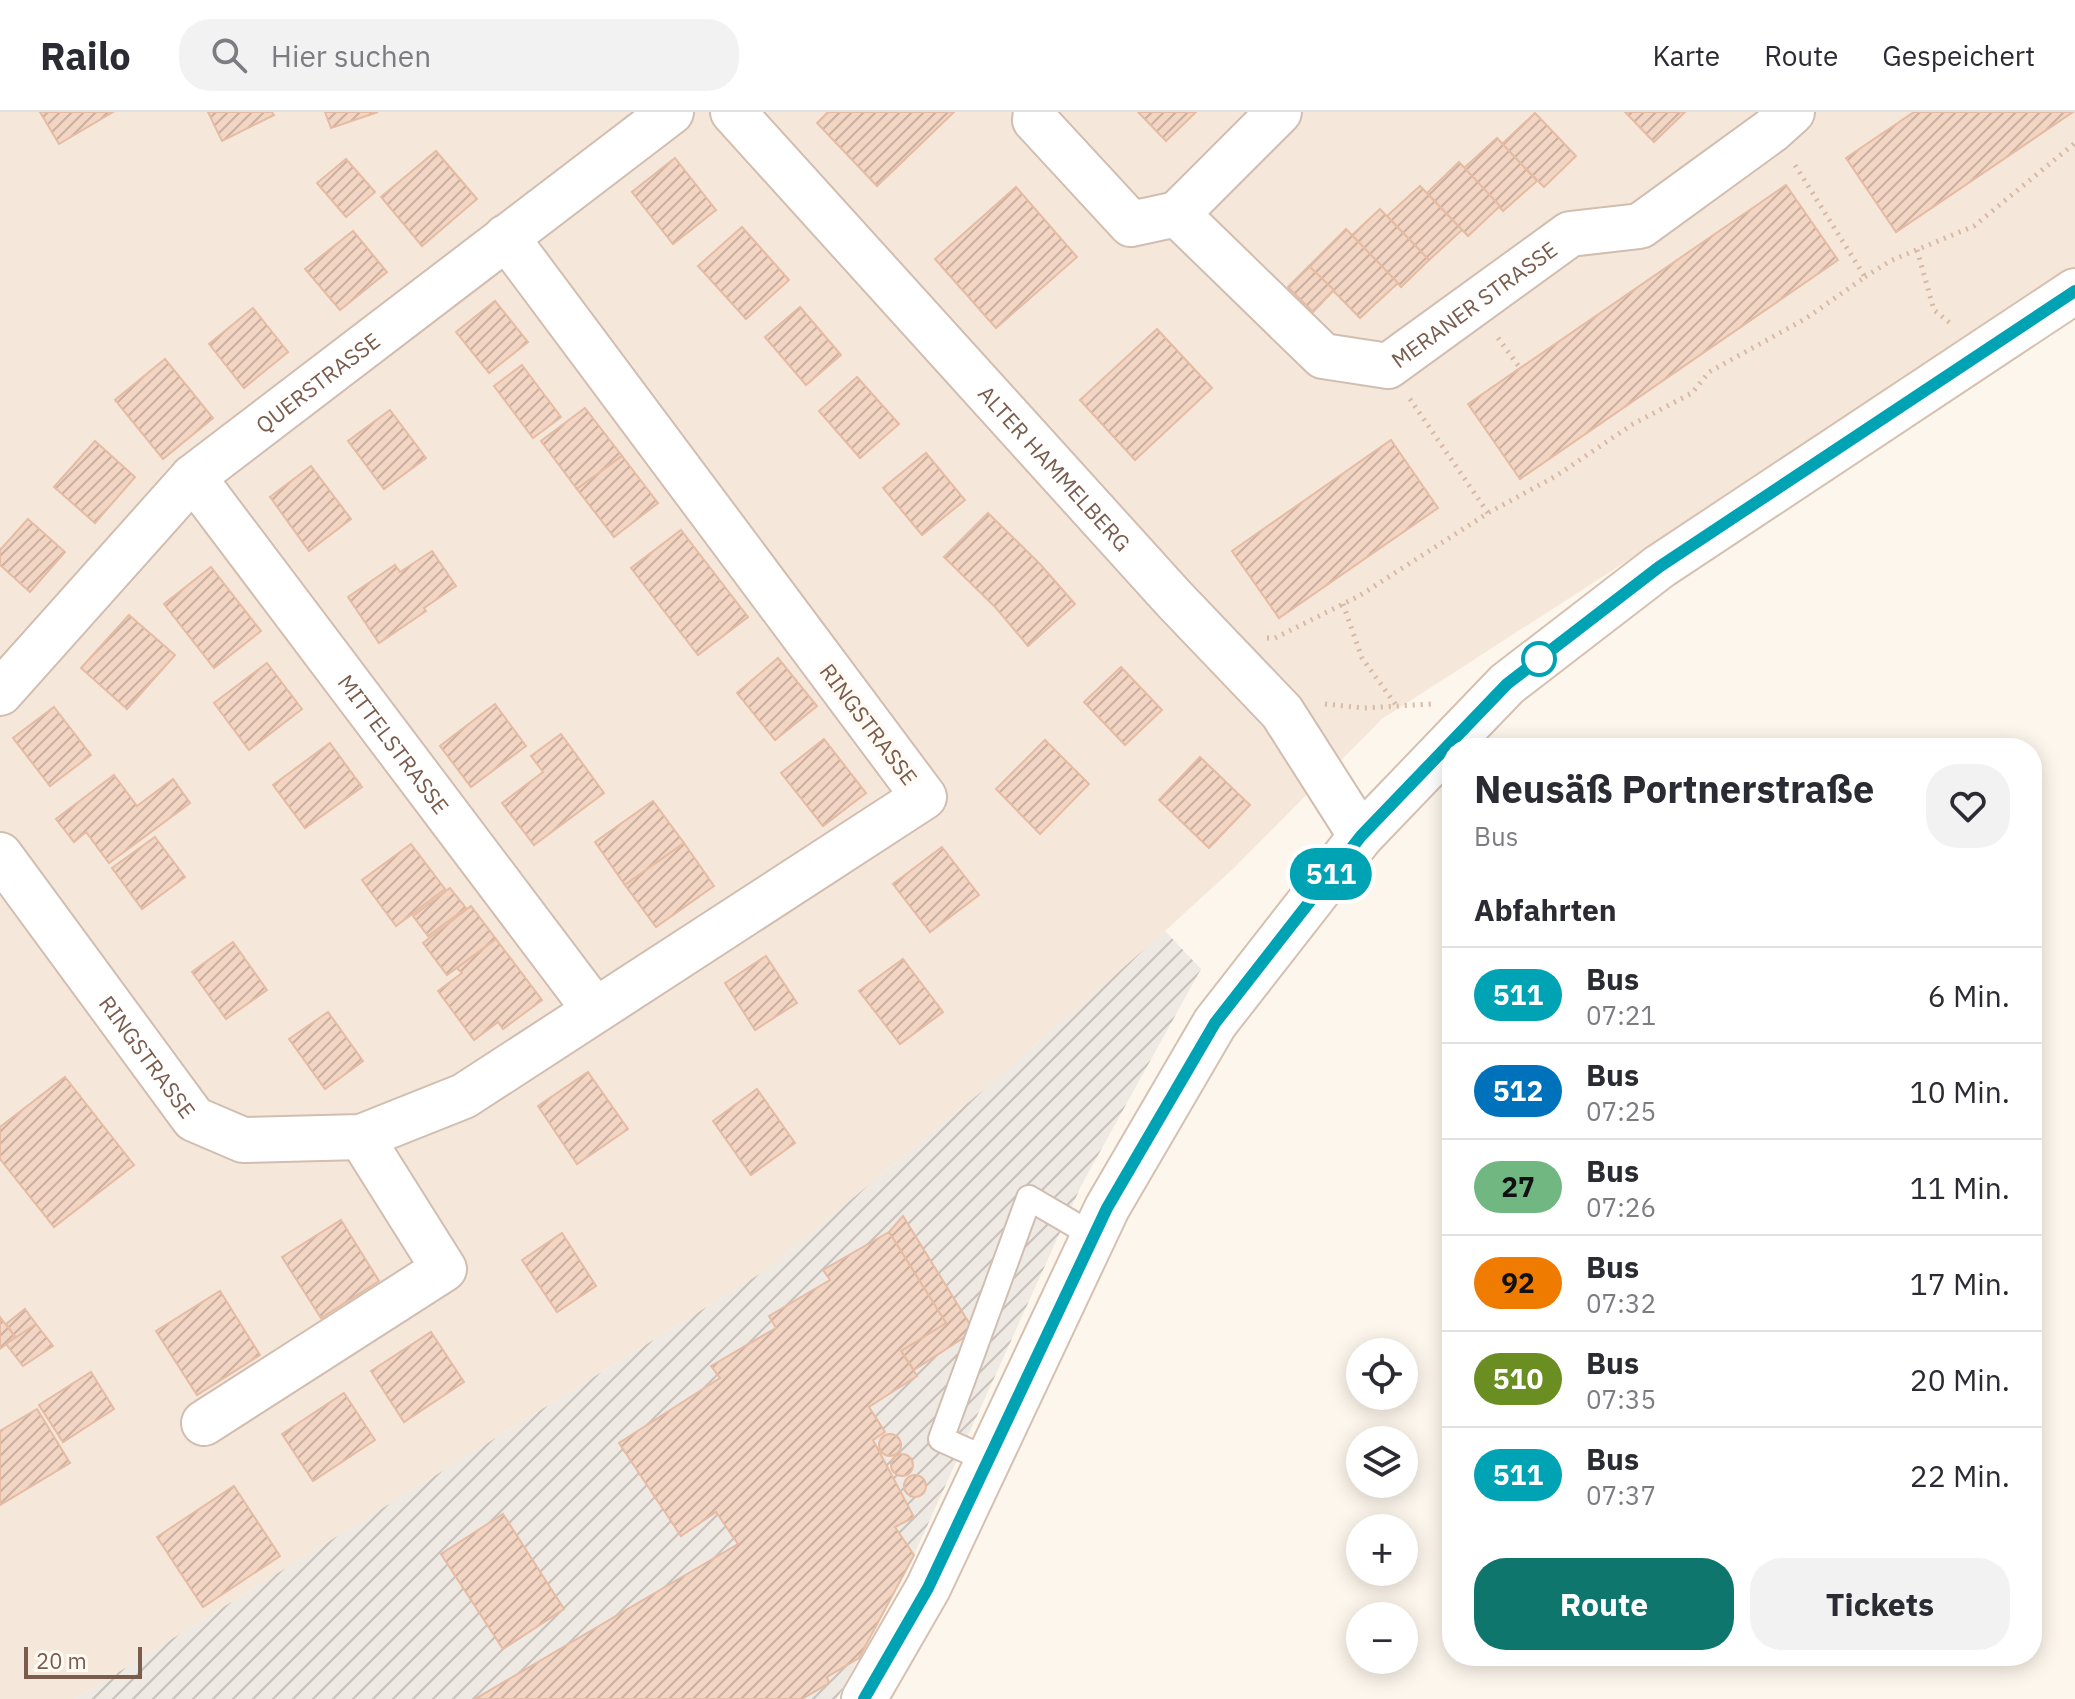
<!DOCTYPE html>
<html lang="de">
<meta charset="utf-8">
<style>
:root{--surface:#fff;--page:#f2f2f3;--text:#2b2b33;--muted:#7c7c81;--line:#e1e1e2;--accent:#0f766e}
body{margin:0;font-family:"IBM Plex Sans",sans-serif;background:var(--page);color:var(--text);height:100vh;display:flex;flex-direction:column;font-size:30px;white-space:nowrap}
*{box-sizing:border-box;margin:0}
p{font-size:26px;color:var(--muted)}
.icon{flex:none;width:44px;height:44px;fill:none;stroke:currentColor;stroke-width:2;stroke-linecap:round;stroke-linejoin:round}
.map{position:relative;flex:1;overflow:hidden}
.drawer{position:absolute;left:1442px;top:626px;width:600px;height:928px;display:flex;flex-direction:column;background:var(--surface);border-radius:32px;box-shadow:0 4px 20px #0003}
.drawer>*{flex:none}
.badge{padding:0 16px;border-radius:26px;font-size:28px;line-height:52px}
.controls{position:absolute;left:1346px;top:1226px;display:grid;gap:16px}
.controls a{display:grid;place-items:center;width:72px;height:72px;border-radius:50%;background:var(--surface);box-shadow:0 4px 20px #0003;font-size:40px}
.scale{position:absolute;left:24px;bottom:20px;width:118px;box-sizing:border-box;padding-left:8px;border:4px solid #7a5c4d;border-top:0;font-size:22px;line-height:28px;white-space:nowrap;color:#7a5c4d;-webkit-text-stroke:6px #fffaf3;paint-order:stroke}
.map>.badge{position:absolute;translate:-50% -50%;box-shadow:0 0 0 4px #fff}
h2{padding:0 32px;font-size:30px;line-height:72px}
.round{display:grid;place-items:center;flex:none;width:84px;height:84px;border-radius:32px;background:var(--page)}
.headline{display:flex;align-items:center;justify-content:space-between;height:136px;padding:0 32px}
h1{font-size:38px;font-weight:700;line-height:60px}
.button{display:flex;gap:16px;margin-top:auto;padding:16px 32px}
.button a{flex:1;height:92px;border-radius:32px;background:var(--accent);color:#fff;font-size:32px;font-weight:700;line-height:92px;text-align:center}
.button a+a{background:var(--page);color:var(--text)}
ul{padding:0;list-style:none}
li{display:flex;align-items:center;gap:24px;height:96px;padding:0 32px;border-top:2px solid var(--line)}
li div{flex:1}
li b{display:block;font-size:30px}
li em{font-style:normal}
li .badge{min-width:88px;font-weight:700;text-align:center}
header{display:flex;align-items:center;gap:48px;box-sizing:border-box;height:112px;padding:0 40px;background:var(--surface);border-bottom:2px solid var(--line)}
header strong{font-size:38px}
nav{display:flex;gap:44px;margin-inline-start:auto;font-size:28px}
.search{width:560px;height:72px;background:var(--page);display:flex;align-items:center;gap:20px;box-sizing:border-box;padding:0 28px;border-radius:32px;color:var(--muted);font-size:30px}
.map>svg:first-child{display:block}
.residential{fill:#f5e8da}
.industrial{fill:url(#industrial-furrows)}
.building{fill:url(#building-hatch);stroke:#e6bba3;stroke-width:2}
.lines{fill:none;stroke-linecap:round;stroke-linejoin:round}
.lane-casing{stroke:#d1beb0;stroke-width:28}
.street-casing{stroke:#d1beb0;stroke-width:48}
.secondary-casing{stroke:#d6c0b0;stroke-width:48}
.path{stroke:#d9b8a5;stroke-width:5;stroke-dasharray:2 6;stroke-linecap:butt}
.lane{stroke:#fff;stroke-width:24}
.street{stroke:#fff;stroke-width:44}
.secondary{stroke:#fff;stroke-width:44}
.line-casing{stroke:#fff;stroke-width:18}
.line{stroke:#00a3b4;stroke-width:12}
.stop-dot{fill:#fff;stroke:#00a3b4;stroke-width:4}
.labels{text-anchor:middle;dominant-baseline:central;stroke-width:7;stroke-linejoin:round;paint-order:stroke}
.street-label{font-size:22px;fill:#7a5c4d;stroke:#fffaf3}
</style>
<header>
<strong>Railo</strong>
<div class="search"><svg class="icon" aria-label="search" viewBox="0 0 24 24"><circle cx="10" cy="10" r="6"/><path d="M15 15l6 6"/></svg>Hier suchen</div>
<nav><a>Karte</a><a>Route</a><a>Gespeichert</a></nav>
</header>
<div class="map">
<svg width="2075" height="1587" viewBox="0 0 2075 1587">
<defs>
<pattern id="industrial-furrows" width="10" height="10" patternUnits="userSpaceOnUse" patternTransform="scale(2)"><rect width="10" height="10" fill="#efe9e4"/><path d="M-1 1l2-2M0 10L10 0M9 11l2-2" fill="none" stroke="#c7c0bb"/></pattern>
<pattern id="building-hatch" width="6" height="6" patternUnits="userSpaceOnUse" patternTransform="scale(2)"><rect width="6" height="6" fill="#f3d5c3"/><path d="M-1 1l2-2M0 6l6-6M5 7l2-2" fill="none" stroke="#cab0a1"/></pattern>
</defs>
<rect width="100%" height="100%" fill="#fdf6ec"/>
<path class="residential" d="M0,0H2075V160L1382,607L1235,755L1165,819L987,975L766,1158L75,1587H0Z"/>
<path class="industrial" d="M1165,819L1201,857L1081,1074L914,1443L837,1587H75L766,1158L987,975Z"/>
<g class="building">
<path d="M40,0H113L59,32Z"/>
<path d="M208,0H272L274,3L222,29Z"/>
<path d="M325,0H378L331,16Z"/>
<path d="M828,0H954L877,74L817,11Z"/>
<path d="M1138,0H1196L1166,29Z"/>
<path d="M1625,0H1685L1654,30Z"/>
<path d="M1914,0H2073L1896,120L1846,46Z"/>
<path d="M1535,1L1576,44L1544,75L1502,32Z"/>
<path d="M1497,26L1537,69L1503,99L1464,56Z"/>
<path d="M436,39L477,87L422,134L381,85Z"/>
<path d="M675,46L716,98L673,132L632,80Z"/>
<path d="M346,47L375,80L346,105L317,71Z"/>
<path d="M1459,50L1500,94L1468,124L1427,81Z"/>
<path d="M1786,73L1838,148L1520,367L1468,292Z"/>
<path d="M1420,74L1462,118L1429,148L1387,104Z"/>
<path d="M1016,75L1077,145L996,216L935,147Z"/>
<path d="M1380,97L1429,148L1401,175L1352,123Z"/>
<path d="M742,115L789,168L746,207L698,154Z"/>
<path d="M1346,117L1398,171L1360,206L1309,154Z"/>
<path d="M353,119L387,160L340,198L305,157Z"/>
<path d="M1309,154L1334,178L1313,200L1288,175Z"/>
<path d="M495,189L528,230L489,261L456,220Z"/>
<path d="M800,195L841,243L806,273L765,225Z"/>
<path d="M253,196L288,240L244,276L209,232Z"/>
<path d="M1157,217L1212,276L1135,348L1080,288Z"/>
<path d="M165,247L213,306L163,347L115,288Z"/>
<path d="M522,253L561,305L533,326L494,274Z"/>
<path d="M857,265L899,312L860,346L819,299Z"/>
<path d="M585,296L622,344L577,377L541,329Z"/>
<path d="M390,298L426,346L384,377L348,329Z"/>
<path d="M1391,328L1438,396L1279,506L1232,439Z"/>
<path d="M95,329L135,365L95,411L54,375Z"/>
<path d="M926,341L965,388L922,423L883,376Z"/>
<path d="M622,344L658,391L614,425L577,377Z"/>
<path d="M311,354L351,407L309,439L270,385Z"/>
<path d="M988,401L1040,452L1075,492L1028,534L996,496L944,445Z"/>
<path d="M28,407L65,440L30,480L0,453V438Z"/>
<path d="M681,418L748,505L698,543L631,456Z"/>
<path d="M432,439L456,474L424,496L426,499L379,531L348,485L395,453L400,460Z"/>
<path d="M211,455L261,519L214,556L164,492Z"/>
<path d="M129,503L175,543L127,597L81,556Z"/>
<path d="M778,546L817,594L775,628L737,581Z"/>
<path d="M267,551L302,597L249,638L214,591Z"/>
<path d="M1121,555L1162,598L1125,633L1084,590Z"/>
<path d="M495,592L526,634L471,675L440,634Z"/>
<path d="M54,595L91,643L50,674L13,626Z"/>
<path d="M561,622L604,681L534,733L502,691L543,660L531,644Z"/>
<path d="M824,627L866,681L823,714L781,661Z"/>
<path d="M1045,628L1089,672L1040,722L996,677Z"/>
<path d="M330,631L362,675L305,716L273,673Z"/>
<path d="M1200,645L1250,693L1209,736L1159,688Z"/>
<path d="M114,663L137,694L173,667L190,691L109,751L86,720L74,730L56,707Z"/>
<path d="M653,689L684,731L625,773L595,730Z"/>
<path d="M155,725L185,765L142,797L112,756Z"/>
<path d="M684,731L714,774L656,815L625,773Z"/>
<path d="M411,732L445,777L396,814L362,768Z"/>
<path d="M942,735L979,783L930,820L893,772Z"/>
<path d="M450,776L466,796L428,824L413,804Z"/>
<path d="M471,794L496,827L447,863L423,831Z"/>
<path d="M496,827L542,888L503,917L498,910L474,928L438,879L462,861L457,856Z"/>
<path d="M233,830L267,878L226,907L192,860Z"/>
<path d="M766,844L797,891L755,918L725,871Z"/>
<path d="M903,847L943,900L900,932L859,879Z"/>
<path d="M328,900L363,949L325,977L289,927Z"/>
<path d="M588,960L628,1017L577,1052L538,994Z"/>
<path d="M65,965L134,1053L54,1115L0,1047V1015Z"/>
<path d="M757,977L795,1031L751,1063L713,1009Z"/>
<path d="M903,1104L974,1219L914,1258L901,1239L946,1211L889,1120Z"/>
<path d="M341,1108L379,1169L321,1206L282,1145Z"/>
<path d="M889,1120L946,1211L901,1239L917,1264L869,1295L885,1320L873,1328L914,1405L895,1415L914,1443L859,1546L827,1565L829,1571L802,1587H475L738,1432L716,1400L681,1424L619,1331L720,1266L711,1254L776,1216L769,1204L830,1168L823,1158Z"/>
<path d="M562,1121L596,1174L557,1200L522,1148Z"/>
<path d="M220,1179L260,1243L197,1283L156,1219Z"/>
<path d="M25,1197L36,1212L17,1227L6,1212Z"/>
<path d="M0,1205L15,1225L0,1237Z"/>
<path d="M36,1212L53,1234L23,1254L6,1232Z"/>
<path d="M431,1220L464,1270L404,1310L371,1259Z"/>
<path d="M91,1260L114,1297L63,1330L39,1293Z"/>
<path d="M344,1281L375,1328L313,1369L282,1322Z"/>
<path d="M37,1297L70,1351L0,1393V1319Z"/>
<circle cx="890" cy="1333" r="11"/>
<circle cx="902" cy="1353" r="11"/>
<circle cx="915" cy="1374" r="11"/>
<path d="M234,1374L280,1444L203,1495L157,1425Z"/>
<path d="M503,1402L564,1497L503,1537L441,1442Z"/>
</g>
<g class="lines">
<defs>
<path id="lane" d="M988,1348L941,1327L1029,1086L1094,1124"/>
<g id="street">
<path id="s1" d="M733,0L1174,487L1282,600L1361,724"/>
<path id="s2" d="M1036,0L1035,8L1131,112L1177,102L1323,244L1388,254L1570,122L1640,114L1772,18L1792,0"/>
<path d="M1177,102L1279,0"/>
<path id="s3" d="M193,365L595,898"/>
<path id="s4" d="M0,581L193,365L671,0"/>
<path id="s5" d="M0,743L194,1007L243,1028L361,1025L464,984L924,685L506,125"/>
<path d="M204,1311L444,1157L361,1025"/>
</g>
<path id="secondary" d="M864,1587L928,1476L1107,1096L1215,911L1361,724L1507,572L1659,455L2075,179"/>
</defs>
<use href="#lane" class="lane-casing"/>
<use href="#street" class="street-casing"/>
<use href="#secondary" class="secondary-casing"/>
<g class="path">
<path d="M1917,138L1934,198L1950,211"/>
<path d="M1865,165L1890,149L1974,114L2075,31"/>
<path d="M1498,226L1520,256"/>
<path d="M1410,287L1488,401"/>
<path d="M1343,492L1362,546L1396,593"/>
<path d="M1267,526H1275L1359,484L1488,401L1556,364L1633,312L1692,281L1709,260L1805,207L1865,165L1795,53"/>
<path d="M1325,592L1364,596L1431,592"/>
</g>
<use href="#lane" class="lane"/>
<use href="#street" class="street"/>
<use href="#secondary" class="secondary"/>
</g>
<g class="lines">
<defs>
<path id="line" d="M864,1587L928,1476L1107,1096L1215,911L1361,724L1507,572L1659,455L2075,179"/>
</defs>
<use href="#line" class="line-casing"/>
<use href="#line" class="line"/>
</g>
<circle class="stop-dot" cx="1539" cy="547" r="16"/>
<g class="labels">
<g class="street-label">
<text stroke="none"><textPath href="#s2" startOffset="572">MERANER STRASSE</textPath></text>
<text stroke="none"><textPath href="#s4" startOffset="446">QUERSTRASSE</textPath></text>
<text stroke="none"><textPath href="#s1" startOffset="480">ALTER HAMMELBERG</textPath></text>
<text transform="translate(869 612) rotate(53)">RINGSTRASSE</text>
<text stroke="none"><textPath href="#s3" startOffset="334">MITTELSTRASSE</textPath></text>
<text stroke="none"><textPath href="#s5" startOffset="250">RINGSTRASSE</textPath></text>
</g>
</g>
</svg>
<div class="controls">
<a><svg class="icon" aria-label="locate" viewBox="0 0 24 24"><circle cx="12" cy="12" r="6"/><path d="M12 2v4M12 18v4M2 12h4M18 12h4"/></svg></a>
<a><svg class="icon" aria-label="layers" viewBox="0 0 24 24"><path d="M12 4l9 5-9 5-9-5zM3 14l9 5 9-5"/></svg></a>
<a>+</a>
<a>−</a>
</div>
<div class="scale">20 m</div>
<b class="badge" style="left:1331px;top:762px;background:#00a3b4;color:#fff">511</b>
<section class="drawer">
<div class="headline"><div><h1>Neusäß Portnerstraße</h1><p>Bus</p></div><a class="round"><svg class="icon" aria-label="heart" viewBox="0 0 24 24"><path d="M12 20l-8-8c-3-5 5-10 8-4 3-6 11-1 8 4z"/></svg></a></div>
<h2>Abfahrten</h2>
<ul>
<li><span class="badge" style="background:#00a3b4;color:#fff">511</span><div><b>Bus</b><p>07:21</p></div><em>6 Min.</em></li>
<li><span class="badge" style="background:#0072bc;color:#fff">512</span><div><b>Bus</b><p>07:25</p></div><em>10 Min.</em></li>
<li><span class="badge" style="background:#70b782;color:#111">27</span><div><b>Bus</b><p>07:26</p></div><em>11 Min.</em></li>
<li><span class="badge" style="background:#ef7c00;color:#111">92</span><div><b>Bus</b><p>07:32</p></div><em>17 Min.</em></li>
<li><span class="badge" style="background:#6b8e23;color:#fff">510</span><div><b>Bus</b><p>07:35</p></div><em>20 Min.</em></li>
<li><span class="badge" style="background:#00a3b4;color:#fff">511</span><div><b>Bus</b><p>07:37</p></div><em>22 Min.</em></li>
</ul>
<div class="button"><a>Route</a><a>Tickets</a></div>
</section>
</div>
